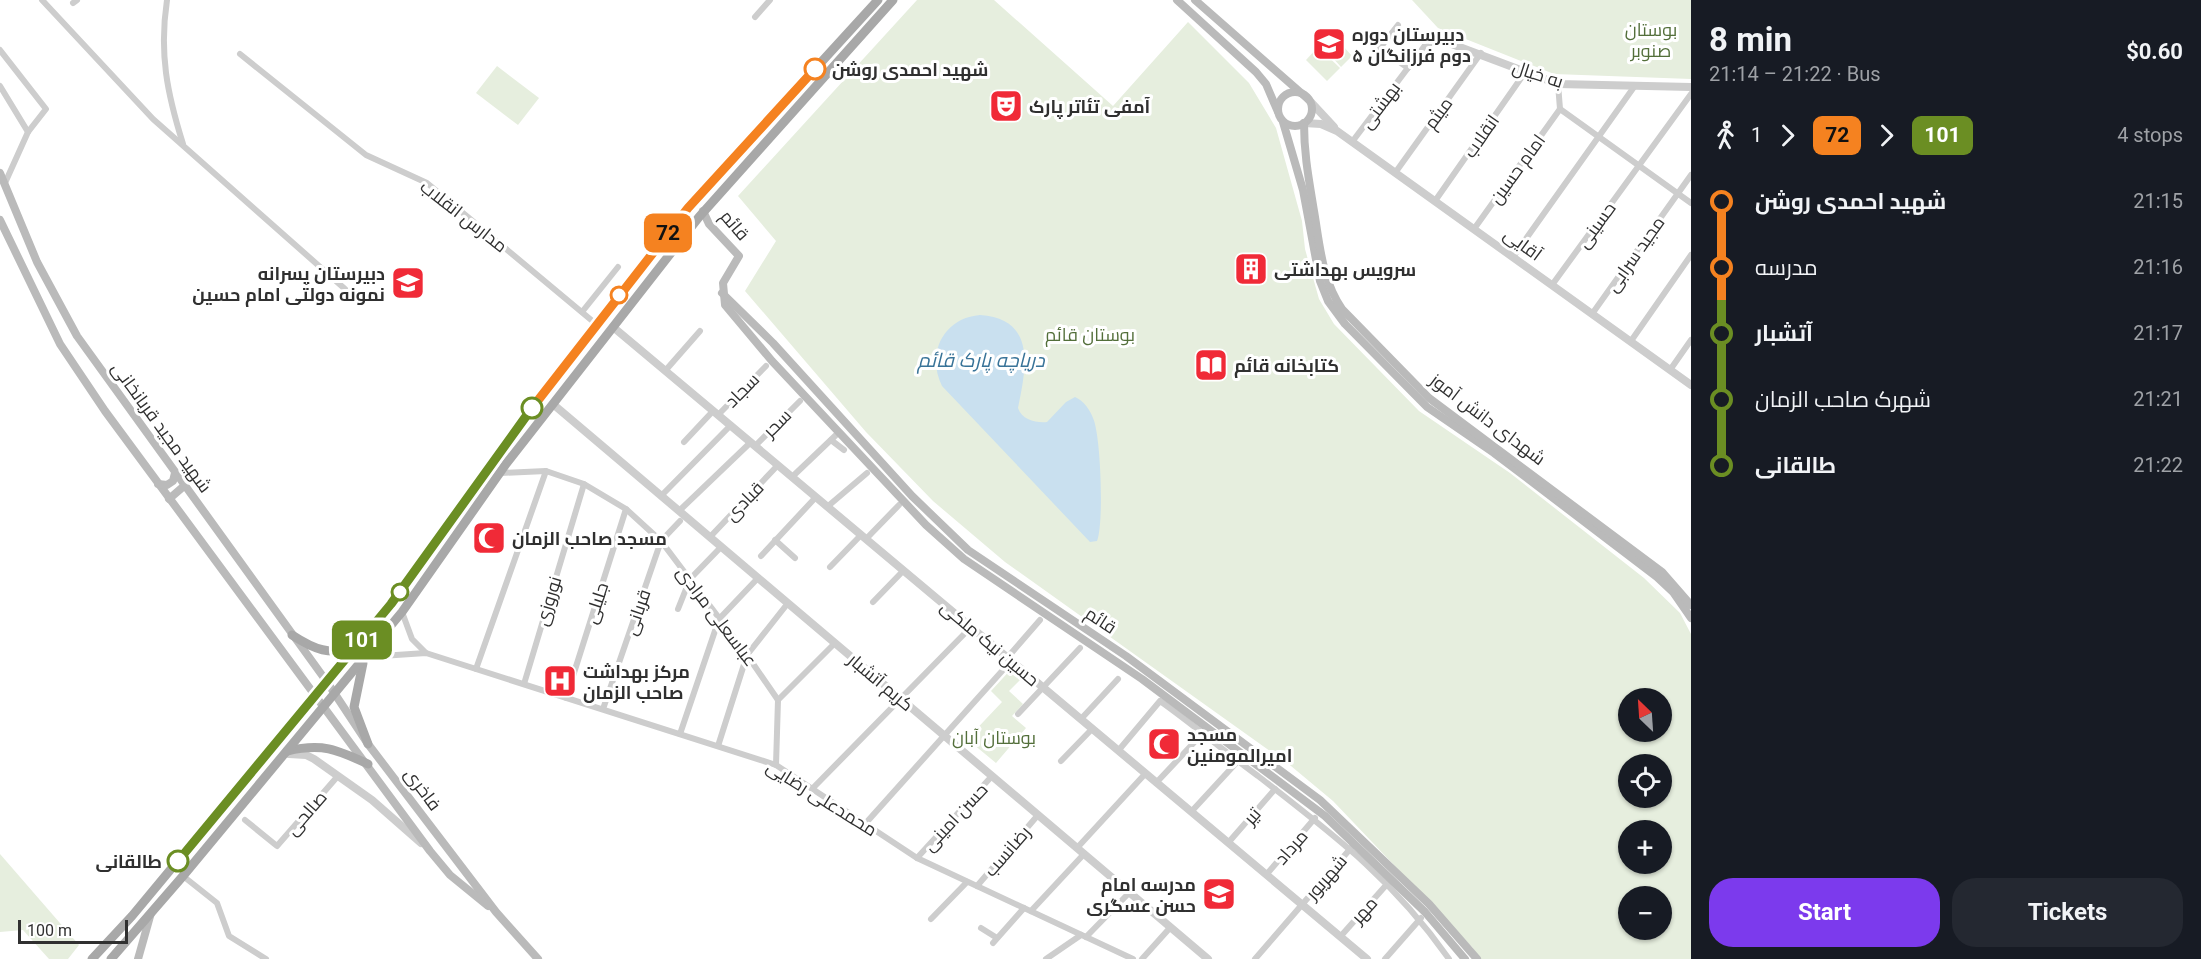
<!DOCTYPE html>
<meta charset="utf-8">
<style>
:root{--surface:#171b24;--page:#242831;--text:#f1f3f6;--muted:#9ea1a6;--accent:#7c3aed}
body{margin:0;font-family:Roboto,Cairo,sans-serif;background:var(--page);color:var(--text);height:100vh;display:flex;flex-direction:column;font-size:22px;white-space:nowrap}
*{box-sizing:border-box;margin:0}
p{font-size:20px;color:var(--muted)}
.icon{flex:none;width:33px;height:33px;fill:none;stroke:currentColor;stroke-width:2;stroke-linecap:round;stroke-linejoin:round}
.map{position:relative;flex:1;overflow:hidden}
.drawer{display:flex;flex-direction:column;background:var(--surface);width:510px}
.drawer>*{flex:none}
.badge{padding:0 12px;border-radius:9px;font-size:21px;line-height:39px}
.needle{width:39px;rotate:335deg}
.controls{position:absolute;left:1618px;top:688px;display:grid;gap:12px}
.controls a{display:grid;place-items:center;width:54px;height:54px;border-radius:50%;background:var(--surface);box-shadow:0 2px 4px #0004;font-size:30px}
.scale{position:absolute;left:18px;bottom:15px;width:110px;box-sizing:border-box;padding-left:6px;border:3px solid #303030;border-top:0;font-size:16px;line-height:21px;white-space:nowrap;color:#303030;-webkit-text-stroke:4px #fff;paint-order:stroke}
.map>.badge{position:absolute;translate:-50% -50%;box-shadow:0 0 0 3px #fff}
.legs{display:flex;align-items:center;gap:9px;height:66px;padding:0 18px;font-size:20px}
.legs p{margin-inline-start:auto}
.head{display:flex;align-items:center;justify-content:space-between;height:102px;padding:0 18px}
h1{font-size:33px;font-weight:700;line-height:45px}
.action{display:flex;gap:12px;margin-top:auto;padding:12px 18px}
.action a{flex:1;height:69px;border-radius:24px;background:var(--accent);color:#fff;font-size:24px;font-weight:700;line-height:69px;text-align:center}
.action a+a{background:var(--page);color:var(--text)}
ul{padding:0 18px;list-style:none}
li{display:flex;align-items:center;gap:21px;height:66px;font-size:22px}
li i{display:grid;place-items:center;width:9px;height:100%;margin:0 8px;background:currentColor}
li i::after{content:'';width:15px;height:15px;margin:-8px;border:4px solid;border-radius:50%;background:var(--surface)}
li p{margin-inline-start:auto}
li:first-child i{background:linear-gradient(#0000 50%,currentColor 0)}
li:last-child i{background:linear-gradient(currentColor 50%,#0000 0)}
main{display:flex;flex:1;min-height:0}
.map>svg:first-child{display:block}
.green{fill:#e6eede;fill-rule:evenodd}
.water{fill:#c9e0ef}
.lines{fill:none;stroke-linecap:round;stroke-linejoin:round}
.minor{stroke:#cdcdcd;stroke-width:6}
.tertiary{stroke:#cdcdcd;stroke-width:8}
.secondary{stroke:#bababa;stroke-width:8}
.primary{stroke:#a8a8a8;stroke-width:9}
.line-1-casing{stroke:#fff;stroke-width:14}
.line-2-casing{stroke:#fff;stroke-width:14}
.line-1{stroke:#f58220;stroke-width:9}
.line-2{stroke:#6b8e23;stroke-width:9}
.stop-1-dot{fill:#fff;stroke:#f58220;stroke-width:3}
.stop-2-dot{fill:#fff;stroke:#6b8e23;stroke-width:3}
.labels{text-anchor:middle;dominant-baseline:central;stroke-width:6;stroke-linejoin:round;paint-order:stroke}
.park-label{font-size:18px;fill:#536f3a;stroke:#fff}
.poi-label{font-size:18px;font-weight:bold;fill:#303030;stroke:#fff;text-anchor:start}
.stop-label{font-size:18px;font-weight:bold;fill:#303030;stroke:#fff;text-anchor:start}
.street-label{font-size:18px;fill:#303030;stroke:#fff}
.water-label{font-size:20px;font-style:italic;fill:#387398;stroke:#fff}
</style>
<main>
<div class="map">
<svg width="1691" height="959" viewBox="0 0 1691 959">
<rect width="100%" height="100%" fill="#fff"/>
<g class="green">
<path d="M917,0H994L1113,106L1188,22L1249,83L1276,128L1302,221L1305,249L1319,299L1334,324L1419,411L1510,473L1644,578L1680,613L1691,634V959H1480L1472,947L1333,801L1291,766L1005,562L933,501L866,432L745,291L776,241L738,196ZM1629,699H1662V732H1629ZM1629,765H1662V798H1629ZM1629,831H1662V864H1629ZM1629,897H1662V930H1629Z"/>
<path d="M1412,0H1691V79L1554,74L1438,28Z"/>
<path d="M1335,37L1352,56L1341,67L1324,48Z"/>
<path d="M1318,47L1340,68L1327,81L1306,60Z"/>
<path d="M497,66L539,98L518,125L476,93Z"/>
<path d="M1014,666L1025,675L1009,691L1023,704L1012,716L1026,728L996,763L967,739L1002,702L991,691Z"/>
<path d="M0,854L79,945L68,959H49L23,930L0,932Z"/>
</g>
<path class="water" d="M980,315C1037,319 1026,368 1018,408C1022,420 1036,423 1047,422L1066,402L1075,397C1084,401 1090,410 1093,418C1101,435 1104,525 1097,541L1090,542L942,386C926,354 943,318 980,315Z"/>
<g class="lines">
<g class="minor">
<path d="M42,0L153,119L345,289"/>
<path d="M167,0C159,53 167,93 183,144"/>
<path d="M73,3L77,0"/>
<path d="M755,17L770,0"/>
<path d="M1398,25L1380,48L1408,68"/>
<path d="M0,50L46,109L28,132L5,183"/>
<path d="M240,54L366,155L427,183L596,324"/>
<path d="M1558,84L1560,109L1691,203"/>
<path d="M0,86L28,132"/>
<path d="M1352,142L1426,44"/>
<path d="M1395,173L1481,53"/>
<path d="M1435,201L1526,71"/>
<path d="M1474,229L1560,109"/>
<path d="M1513,257L1634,87"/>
<path d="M1552,285L1691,94"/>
<path d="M582,312L618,267"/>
<path d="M1592,314L1691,175"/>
<path d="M1631,341L1691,255"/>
<path d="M1670,370L1691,340"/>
<path d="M665,371L700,331"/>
<path d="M718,415L766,366"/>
<path d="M831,440L844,450"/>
<path d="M684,442L713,411"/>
<path d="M755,446L800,401"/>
<path d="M501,473L546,471L584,484L626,509L661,541L747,655L778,700L776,765"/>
<path d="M792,477L836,435"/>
<path d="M661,496L731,425"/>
<path d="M827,507L867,473"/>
<path d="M679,511L751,442"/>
<path d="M710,537L778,465"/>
<path d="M866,539L899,505"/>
<path d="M775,540L795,558"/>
<path d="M761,556L816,497"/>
<path d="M830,567L861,535"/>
<path d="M873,602L903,571"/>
<path d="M678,609L690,579L721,547"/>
<path d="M402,612L412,639L426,653"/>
<path d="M366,657L426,653L776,765L917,858L1133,959"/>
<path d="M1007,658L1040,620"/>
<path d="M476,669L546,471"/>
<path d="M524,684L584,484"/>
<path d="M566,698L626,509"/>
<path d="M778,700L835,643"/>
<path d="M603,709L661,541L680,521"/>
<path d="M1018,714L1080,648"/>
<path d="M1081,719L1118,679"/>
<path d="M680,734L719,619L758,578"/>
<path d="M718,746L747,655L788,603"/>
<path d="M1118,751L1160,701C1194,725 1225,752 1258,776C1334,835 1393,879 1449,959"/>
<path d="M1061,761L1092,729"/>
<path d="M1156,783L1202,734"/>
<path d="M812,789L971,627"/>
<path d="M1191,812L1238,761"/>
<path d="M245,820L277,846L337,777"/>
<path d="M865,824L1011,661"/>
<path d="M1228,843L1275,789"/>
<path d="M1077,848L1145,774"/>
<path d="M917,858L992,776"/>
<path d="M1266,875L1315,818"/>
<path d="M183,876L217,903L229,936L266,959"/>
<path d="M977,886L1038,815"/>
<path d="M1031,911L1084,854"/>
<path d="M931,919L967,882"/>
<path d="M981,928L997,938"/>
<path d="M1086,937L1127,895"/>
<path d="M1340,937L1388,883"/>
<path d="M993,943L1024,908"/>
<path d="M1046,959L1081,935"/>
<path d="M1142,959L1168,930"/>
<path d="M1255,959L1351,848"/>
<path d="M1385,959L1421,918"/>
</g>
<g class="tertiary">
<path d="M1426,44L1441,40L1558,84L1691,87"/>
<path d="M1308,99L1334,127"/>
<path d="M1304,123L1321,124L1337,131L1691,385"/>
<path d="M613,327L1367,959"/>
<path d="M554,405L1208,959"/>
<path d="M289,754L306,755L314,759L372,800L421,843"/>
</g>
<g class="secondary">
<path d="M1177,0L1256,72L1266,84L1278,112"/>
<path d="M1195,0L1308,99"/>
<circle cx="1295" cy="109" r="17"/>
<path d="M1283,122L1303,190L1320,281L1328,301L1345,324L1427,407L1494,453L1657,577L1673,592L1691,618"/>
<path d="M1304,123C1304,155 1309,180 1314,211C1320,246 1322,280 1342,309L1429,398L1662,572L1691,605"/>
<path d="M0,173L37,262L77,336L327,682L368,744L496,912L538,959"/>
<path d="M703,211L709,224L739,256L723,283L725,305L772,361L926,525L964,559L1142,679L1325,816L1425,912L1465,959"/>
<path d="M0,220L60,344L105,411L430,851L450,875L488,906"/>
<path d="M722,293L773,343L912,496L968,550L1126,656L1320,800L1429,904L1477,959"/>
<path d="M158,484L167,485L173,481L175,473"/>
<path d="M169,499L184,486"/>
<path d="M138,959L151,913"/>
</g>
<g class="primary">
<path d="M292,635C315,650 329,655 355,648"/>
<path d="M363,663L354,707L368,744"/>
<path d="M287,751C322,743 336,749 368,764"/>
<path d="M92,959L132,916L391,604L495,457L688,208L878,0"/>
<path d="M111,959L183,876L402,612L506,464L699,217L893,0"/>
</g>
</g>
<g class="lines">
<defs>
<path id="line-1" d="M532,408L688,208L815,69"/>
<path id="line-2" d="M178,861L391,604L532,408"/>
</defs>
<use href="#line-1" class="line-1-casing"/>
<use href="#line-2" class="line-2-casing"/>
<use href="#line-1" class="line-1"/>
<use href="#line-2" class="line-2"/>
</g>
<defs>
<symbol id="school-square" viewBox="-11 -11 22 22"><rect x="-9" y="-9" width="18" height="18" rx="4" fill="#f02a37" stroke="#fff"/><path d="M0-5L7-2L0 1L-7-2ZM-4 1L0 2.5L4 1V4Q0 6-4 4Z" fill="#fff"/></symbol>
<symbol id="theatre-square" viewBox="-11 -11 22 22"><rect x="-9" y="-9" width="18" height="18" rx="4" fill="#f02a37" stroke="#fff"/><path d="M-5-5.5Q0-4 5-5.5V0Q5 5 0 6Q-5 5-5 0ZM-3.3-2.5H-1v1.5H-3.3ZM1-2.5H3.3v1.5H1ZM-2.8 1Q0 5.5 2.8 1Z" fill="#fff"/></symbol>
<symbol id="building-square" viewBox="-11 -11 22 22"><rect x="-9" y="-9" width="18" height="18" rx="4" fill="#f02a37" stroke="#fff"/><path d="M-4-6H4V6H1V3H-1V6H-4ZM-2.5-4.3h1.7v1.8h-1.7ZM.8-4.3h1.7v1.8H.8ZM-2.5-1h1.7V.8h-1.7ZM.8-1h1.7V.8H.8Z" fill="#fff"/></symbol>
<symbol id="library-square" viewBox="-11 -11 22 22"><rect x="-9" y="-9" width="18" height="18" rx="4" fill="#f02a37" stroke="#fff"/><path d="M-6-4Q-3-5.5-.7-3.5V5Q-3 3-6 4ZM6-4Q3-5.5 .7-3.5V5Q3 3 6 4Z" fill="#fff"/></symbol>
<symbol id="mosque-square" viewBox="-11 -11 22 22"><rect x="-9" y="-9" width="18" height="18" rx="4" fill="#f02a37" stroke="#fff"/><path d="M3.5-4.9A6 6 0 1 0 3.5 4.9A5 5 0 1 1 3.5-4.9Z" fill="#fff"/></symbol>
<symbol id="hospital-square" viewBox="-11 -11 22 22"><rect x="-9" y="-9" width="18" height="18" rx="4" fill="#f02a37" stroke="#fff"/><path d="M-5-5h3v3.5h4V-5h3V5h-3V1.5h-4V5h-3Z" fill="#fff"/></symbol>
</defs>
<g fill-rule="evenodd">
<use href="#school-square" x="1310" y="25" width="38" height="38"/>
<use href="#theatre-square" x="987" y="87" width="38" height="38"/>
<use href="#building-square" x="1232" y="250" width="38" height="38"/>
<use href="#school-square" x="389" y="264" width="38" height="38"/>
<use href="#library-square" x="1192" y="346" width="38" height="38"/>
<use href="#mosque-square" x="470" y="519" width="38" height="38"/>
<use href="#hospital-square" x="541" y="662" width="38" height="38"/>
<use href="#mosque-square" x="1145" y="725" width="38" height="38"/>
<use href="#school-square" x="1200" y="875" width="38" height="38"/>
</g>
<g class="stop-1-dot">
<circle cx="815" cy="69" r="10"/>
<circle cx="619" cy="295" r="8"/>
</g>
<g class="stop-2-dot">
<circle cx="532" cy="408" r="10"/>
<circle cx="400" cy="592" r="8"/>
<circle cx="178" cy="861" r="10"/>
</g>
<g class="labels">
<g class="park-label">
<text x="1651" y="29">بوستان<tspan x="1651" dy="21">صنوبر</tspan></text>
<text x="1090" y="334">بوستان قائم</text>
<text x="994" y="737">بوستان آبان</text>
</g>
<g class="poi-label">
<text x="1352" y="34">دبیرستان دوره<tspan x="1352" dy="21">دوم فرزانگان ۵</tspan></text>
<text x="1029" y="106">آمفی تئاتر پارک</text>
<text x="1274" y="269">سرویس بهداشتی</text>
<text x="385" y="273" text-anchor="end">دبیرستان پسرانه<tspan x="385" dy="21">نمونه دولتی امام حسین</tspan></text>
<text x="1234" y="365">کتابخانه قائم</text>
<text x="512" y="538">مسجد صاحب الزمان</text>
<text x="583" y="671">مرکز بهداشت<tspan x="583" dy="21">صاحب الزمان</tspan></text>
<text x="1187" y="734">مسجد<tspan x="1187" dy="21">امیرالمومنین</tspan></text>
<text x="1196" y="884" text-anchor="end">مدرسه امام<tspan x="1196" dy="21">حسن عسگری</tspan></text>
</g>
<g class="stop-label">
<text x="832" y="69">شهید احمدی روشن</text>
<text x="162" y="861" text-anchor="end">طالقانی</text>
</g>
<g class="street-label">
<text transform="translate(1538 74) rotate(18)">به خیال</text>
<text transform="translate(1380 105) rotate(-53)">بهشتی</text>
<text transform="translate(1438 113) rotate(-54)">میثم</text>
<text transform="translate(1481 136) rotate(-55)">انقلاب</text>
<text transform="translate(1517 169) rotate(-54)">امام حسین</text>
<text transform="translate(464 216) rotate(38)">مدارس انقلاب</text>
<text transform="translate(735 225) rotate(49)">قائم</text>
<text transform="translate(1596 225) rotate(-54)">حسینی</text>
<text transform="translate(1523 244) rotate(36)">آقایی</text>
<text transform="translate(1635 254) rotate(-55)">مجید سرابی</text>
<text transform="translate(742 390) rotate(-45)">سجاد</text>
<text transform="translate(1488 419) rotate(37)">شهدای دانش آموز</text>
<text transform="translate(777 423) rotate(-45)">سحر</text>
<text transform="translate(162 427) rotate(54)">شهید مجید قربانخانی</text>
<text transform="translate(744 501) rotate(-46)">قبادی</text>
<text transform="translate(548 601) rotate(-73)">نوروزی</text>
<text transform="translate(596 603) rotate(-72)">جلیلی</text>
<text transform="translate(637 612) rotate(-71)">قربانی</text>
<text transform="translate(717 616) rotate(53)">عباسعلی مرادی</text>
<text transform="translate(1101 620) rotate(33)">قائم</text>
<text transform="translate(990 643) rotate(40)">حسین نیک ملکی</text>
<text transform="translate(881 682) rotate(40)">کریم آتشبار</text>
<text transform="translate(423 789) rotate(53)">فاخری</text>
<text transform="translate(822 798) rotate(32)">محمدعلی رضایی</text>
<text transform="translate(306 813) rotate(-49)">صالحی</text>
<text transform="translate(1252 816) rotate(-49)">تیر</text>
<text transform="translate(955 817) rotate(-47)">حسن امینی</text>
<text transform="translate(1291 847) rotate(-49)">مرداد</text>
<text transform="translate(1007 851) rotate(-49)">رضانسب</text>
<text transform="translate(1326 877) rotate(-49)">شهریور</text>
<text transform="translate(1364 910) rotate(-48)">مهر</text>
</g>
<g class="water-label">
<text x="981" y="360">دریاچه پارک قائم</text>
</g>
</g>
</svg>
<div class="controls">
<a><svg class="needle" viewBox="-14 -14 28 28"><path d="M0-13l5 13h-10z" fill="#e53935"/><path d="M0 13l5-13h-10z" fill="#9ea1a6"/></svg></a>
<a><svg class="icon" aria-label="locate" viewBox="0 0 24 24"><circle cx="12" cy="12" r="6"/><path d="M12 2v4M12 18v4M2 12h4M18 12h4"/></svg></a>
<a>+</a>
<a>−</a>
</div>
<div class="scale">100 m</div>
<b class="badge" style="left:668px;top:233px;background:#f58220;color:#111">72</b>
<b class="badge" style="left:362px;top:640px;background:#6b8e23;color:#fff">101</b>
</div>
<section class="drawer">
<div class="head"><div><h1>8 min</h1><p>21:14 – 21:22 · Bus</p></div><b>$0.60</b></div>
<div class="legs"><svg class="icon" aria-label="walk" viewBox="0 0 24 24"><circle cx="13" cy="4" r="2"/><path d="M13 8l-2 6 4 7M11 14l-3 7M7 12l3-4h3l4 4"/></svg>1<svg class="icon" aria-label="forward" viewBox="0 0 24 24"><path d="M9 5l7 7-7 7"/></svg><b class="badge" style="background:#f58220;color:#111">72</b><svg class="icon" aria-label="forward" viewBox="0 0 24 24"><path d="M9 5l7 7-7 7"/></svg><b class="badge" style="background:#6b8e23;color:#fff">101</b><p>4 stops</p></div>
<ul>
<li><i style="color:#f58220"></i><b>شهید احمدی روشن</b><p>21:15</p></li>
<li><i style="color:#f58220"></i><span>مدرسه</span><p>21:16</p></li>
<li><i style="color:#6b8e23"></i><b>آتشبار</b><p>21:17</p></li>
<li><i style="color:#6b8e23"></i><span>شهرک صاحب الزمان</span><p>21:21</p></li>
<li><i style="color:#6b8e23"></i><b>طالقانی</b><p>21:22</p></li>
</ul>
<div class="action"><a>Start</a><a>Tickets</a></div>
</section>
</main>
